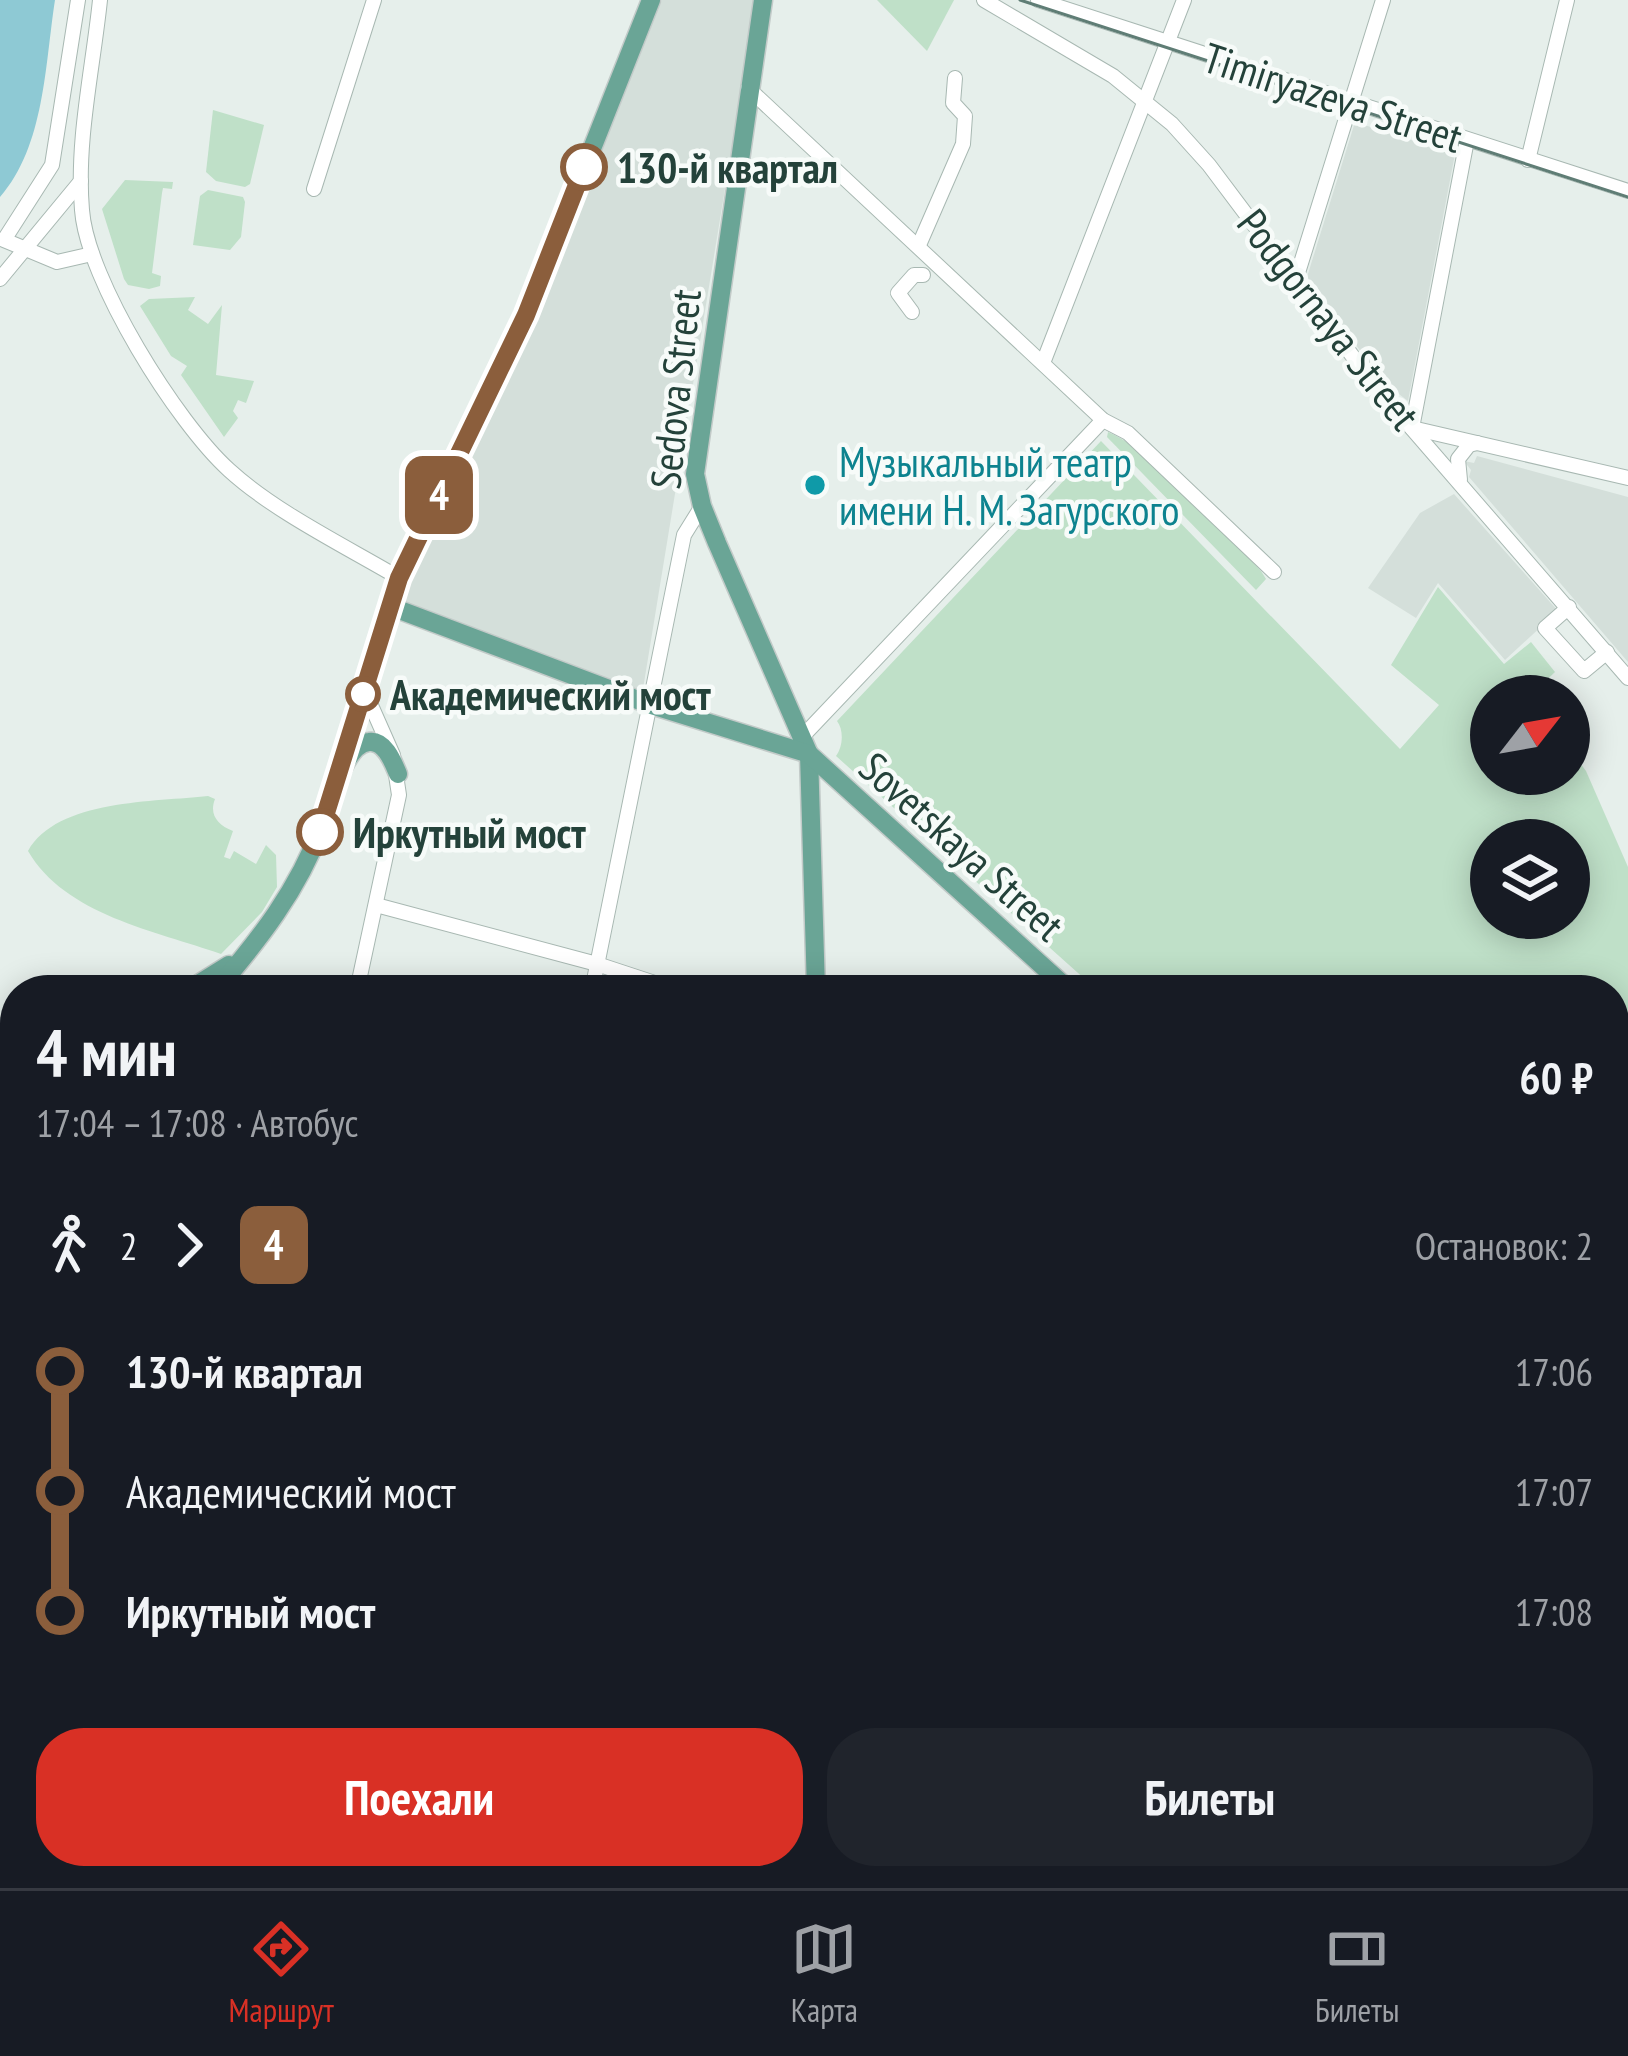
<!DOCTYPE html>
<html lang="ru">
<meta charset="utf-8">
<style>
:root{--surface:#171b24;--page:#20242c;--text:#f1f3f6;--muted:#9ea1a6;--line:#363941;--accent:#d93025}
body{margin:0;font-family:"PT Sans Narrow",sans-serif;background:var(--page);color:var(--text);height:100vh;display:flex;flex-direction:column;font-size:45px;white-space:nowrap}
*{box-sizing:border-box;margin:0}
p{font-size:39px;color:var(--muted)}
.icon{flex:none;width:66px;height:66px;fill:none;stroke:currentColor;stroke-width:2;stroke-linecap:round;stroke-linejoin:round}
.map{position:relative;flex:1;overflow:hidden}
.sheet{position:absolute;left:0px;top:975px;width:1629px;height:915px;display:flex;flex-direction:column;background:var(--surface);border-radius:48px 48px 0 0;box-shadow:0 6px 30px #0003}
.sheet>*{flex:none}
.badge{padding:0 24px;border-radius:18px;font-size:42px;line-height:78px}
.needle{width:78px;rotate:59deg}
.fabs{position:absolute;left:1470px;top:675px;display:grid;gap:24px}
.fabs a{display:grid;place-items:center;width:120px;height:120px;border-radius:50%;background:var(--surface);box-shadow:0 6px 30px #0003;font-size:60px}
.map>.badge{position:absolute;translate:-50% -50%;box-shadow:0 0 0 6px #fff}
.legs{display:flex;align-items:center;gap:18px;height:132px;padding:0 36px;font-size:39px}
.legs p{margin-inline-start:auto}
.head{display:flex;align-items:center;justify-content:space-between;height:204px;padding:0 36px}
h1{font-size:66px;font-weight:700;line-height:90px}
.button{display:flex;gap:24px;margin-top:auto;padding:24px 36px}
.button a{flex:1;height:138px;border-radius:48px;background:var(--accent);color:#fff;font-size:48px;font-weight:700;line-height:138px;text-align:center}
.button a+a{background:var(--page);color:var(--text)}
ul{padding:0 36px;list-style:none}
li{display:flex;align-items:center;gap:42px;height:120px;font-size:45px}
li i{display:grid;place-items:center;width:18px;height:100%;margin:0 15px;background:currentColor}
li i::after{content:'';width:30px;height:30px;margin:-15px;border:9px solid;border-radius:50%;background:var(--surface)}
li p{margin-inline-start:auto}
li:first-child i{background:linear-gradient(#0000 50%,currentColor 0)}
li:last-child i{background:linear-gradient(currentColor 50%,#0000 0)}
.tabs{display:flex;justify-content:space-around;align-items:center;height:168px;border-top:3px solid var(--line);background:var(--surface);font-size:33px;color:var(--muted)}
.tabs a{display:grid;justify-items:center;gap:6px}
.tabs .current{color:var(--accent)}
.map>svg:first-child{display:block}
.built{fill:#d4dfda}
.green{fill:#bfe0c8;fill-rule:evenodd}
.water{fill:#8ec9d4}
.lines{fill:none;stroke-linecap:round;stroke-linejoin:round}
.minor-casing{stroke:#a8b8b2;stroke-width:16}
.major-casing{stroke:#c2cac8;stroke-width:21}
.minor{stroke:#fff;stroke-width:14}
.major{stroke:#6aa596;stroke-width:18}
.tram{stroke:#5f7d75;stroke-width:3}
.line-1-casing{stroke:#fff;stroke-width:27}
.line-1{stroke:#8b5e3c;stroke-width:18}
.stop-1-dot{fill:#fff;stroke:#8b5e3c;stroke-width:6}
.culture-dot{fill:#0f9aa8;stroke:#f7fbf9;stroke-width:4.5}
.labels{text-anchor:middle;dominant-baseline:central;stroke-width:9;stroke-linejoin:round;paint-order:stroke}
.street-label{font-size:42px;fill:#24423a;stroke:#f7fbf9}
.stop-label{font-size:42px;font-weight:bold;fill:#24423a;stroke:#f7fbf9;text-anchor:start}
.culture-label{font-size:42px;fill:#0d838f;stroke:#f7fbf9;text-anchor:start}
</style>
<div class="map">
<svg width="1628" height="1888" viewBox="0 0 1628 1888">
<rect width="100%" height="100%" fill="#e6efeb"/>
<g class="built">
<path d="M662,0H756L642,695L399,602L535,319Z"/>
<path d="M1355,122L1455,154L1408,401L1382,381L1307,277Z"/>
<path d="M1477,456L1628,497V662L1469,477L1471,470L1464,461L1474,463Z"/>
<path d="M1454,494L1558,611L1505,660L1438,583L1416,618L1368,588L1420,513Z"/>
<path d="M0,1284L15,1302V1513L8,1555L0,1554Z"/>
</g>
<g class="green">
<path d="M877,0H954L927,51Z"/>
<path d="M213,110L264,125L250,184L245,187L216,181L206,172Z"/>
<path d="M125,180L173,182L172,189L163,188L162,193L152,273L161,276L160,286L149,289L128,285L124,279L102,209Z"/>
<path d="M208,190L243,197L245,202L241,237L230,250L193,245L200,196Z"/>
<path d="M195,297L188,310L208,324L222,305L216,375L254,381L246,403L238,400L233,411L238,418L224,437L181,375L187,366L171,356L140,306L149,299Z"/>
<path d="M1108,432C1165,458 1218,526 1261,571L1266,579L1256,590L1107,437Z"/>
<path d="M1101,441L1400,749L1439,705L1391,665L1438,587L1504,664L1531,642L1555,672L1530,696H1491V774H1569V748L1586,771L1628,867V1179L1618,1193L1614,1191V990H1097L836,756C843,747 844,730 837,721ZM1491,840H1569V918H1491Z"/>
<path d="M208,796L215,799C209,814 217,825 233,831L224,857L230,859L234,851L256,864L266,845L276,855L277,887L262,912L221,954C156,931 65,915 28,851C57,799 156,802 208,796Z"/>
</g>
<path class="water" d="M0,0H55C45,64 45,146 0,197Z"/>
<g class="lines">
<defs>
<g id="minor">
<path d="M78,0L52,165L4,240L57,262L92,254"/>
<path d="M100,0C93,68 76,141 82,210C87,280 177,423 229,470C275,512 345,546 399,578"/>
<path d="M984,0L1113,76L1172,124L1209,165L1375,386L1628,678"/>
<path d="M1038,0L1628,191"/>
<path d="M748,88L1103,420L1128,433L1274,572"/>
<path d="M1528,160L1567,0"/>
<path d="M314,189L374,0"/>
<path d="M919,245L963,144L965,116L953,103L955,78"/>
<path d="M0,279L81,181"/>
<path d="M1296,279L1383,0"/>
<path d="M912,312L898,293L914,275H923"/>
<path d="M1043,363L1184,0"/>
<path d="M1412,428L1467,140"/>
<path d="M1412,428L1628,478"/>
<path d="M1460,480L1458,459L1469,445L1477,443"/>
<path d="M1569,607L1545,628L1584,671L1607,652"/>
<path d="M801,738L1103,420"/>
<path d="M376,905L597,964L676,990"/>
<path d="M357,990L399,795L393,755L366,694"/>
<path d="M592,990L684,535L702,506"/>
<path d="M1614,1238L1628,1219"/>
<path d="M0,1571L15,1573"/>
<path d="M1614,1691L1628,1674"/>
<path d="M1614,1714L1628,1697"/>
<path d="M0,1860L15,1740"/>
<path d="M473,1875L489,1888"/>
<path d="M604,1875L663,1883V1875"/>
<path d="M781,1875L782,1888"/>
<path d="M1342,1875L1358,1888"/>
<path d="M210,1888L212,1875"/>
<path d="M722,1888L733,1875"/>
<path d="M1453,1888L1464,1875"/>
<path d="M1473,1888L1484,1875"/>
</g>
<g id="major">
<path d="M763,0L695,474L702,506L717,543L809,754L816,990"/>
<path d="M389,606L651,705L809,754L1069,990"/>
<path d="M342,767L399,578L526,315L651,0"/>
<path d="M189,990L229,965"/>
<path d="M216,990C259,940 298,890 321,828C329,808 343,744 369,742C385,740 393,762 398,774"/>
<path d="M0,1058H15"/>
<path d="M0,1177L15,1193"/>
<path d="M0,1206L15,1222"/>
<path d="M1614,1255L1628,1267"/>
<path d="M354,1875L370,1888"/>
<path d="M397,1875L412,1888"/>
<path d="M432,1875L447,1888"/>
<path d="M465,1888L468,1875"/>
<path d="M1088,1888L1098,1875"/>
</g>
</defs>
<use href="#minor" class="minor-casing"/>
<use href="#major" class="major-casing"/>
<use href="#minor" class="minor"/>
<use href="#major" class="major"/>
<g class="tram">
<path d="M1020,0L1628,197"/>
<path d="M1614,1699L1628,1681"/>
<path d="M1460,1888L1470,1875"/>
</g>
</g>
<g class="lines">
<defs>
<path id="line-1" d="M320,832L399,578L526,315L584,167"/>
</defs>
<use href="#line-1" class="line-1-casing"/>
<use href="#line-1" class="line-1"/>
</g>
<g class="stop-1-dot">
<circle cx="584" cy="167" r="21"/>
<circle cx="363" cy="694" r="15"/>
<circle cx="320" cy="832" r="21"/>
</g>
<circle class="culture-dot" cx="815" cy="485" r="12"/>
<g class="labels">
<g class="street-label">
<text transform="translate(1333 97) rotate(18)">Timiryazeva Street</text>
<text transform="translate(1329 319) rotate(52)">Podgornaya Street</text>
<text transform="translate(675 389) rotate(-84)">Sedova Street</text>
<text transform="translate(962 846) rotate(42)">Sovetskaya Street</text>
</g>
<g class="stop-label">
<text x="617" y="167">130-й квартал</text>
<text x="390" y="694">Академический мост</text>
<text x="353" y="832">Иркутный мост</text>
</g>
<g class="culture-label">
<text x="839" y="461">Музыкальный театр<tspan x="839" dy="48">имени Н. М. Загурского</tspan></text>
</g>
</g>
</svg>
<div class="fabs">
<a><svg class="needle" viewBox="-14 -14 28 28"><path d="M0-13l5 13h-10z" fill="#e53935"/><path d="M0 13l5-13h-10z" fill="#9ea1a6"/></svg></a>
<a><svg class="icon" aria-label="layers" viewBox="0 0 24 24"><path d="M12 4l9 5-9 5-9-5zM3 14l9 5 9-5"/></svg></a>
</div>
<b class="badge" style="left:439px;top:495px;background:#8b5e3c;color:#fff">4</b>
<section class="sheet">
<div class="head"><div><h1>4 мин</h1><p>17:04 – 17:08 · Автобус</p></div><b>60 ₽</b></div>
<div class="legs"><svg class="icon" aria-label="walk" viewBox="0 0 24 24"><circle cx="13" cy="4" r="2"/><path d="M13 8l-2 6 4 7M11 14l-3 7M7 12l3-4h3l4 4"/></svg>2<svg class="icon" aria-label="forward" viewBox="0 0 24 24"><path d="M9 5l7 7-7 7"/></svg><b class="badge" style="background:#8b5e3c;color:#fff">4</b><p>Остановок: 2</p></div>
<ul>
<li><i style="color:#8b5e3c"></i><b>130-й квартал</b><p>17:06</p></li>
<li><i style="color:#8b5e3c"></i><span>Академический мост</span><p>17:07</p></li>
<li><i style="color:#8b5e3c"></i><b>Иркутный мост</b><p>17:08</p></li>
</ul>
<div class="button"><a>Поехали</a><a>Билеты</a></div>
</section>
</div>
<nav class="tabs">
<a class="current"><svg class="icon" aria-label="directions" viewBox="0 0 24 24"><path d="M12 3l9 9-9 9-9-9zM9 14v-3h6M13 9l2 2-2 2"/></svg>Маршрут</a>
<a><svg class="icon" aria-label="map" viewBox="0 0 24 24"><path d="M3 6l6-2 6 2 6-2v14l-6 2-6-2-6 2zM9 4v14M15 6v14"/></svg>Карта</a>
<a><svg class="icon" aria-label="tickets" viewBox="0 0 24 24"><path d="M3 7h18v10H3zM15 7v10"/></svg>Билеты</a>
</nav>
